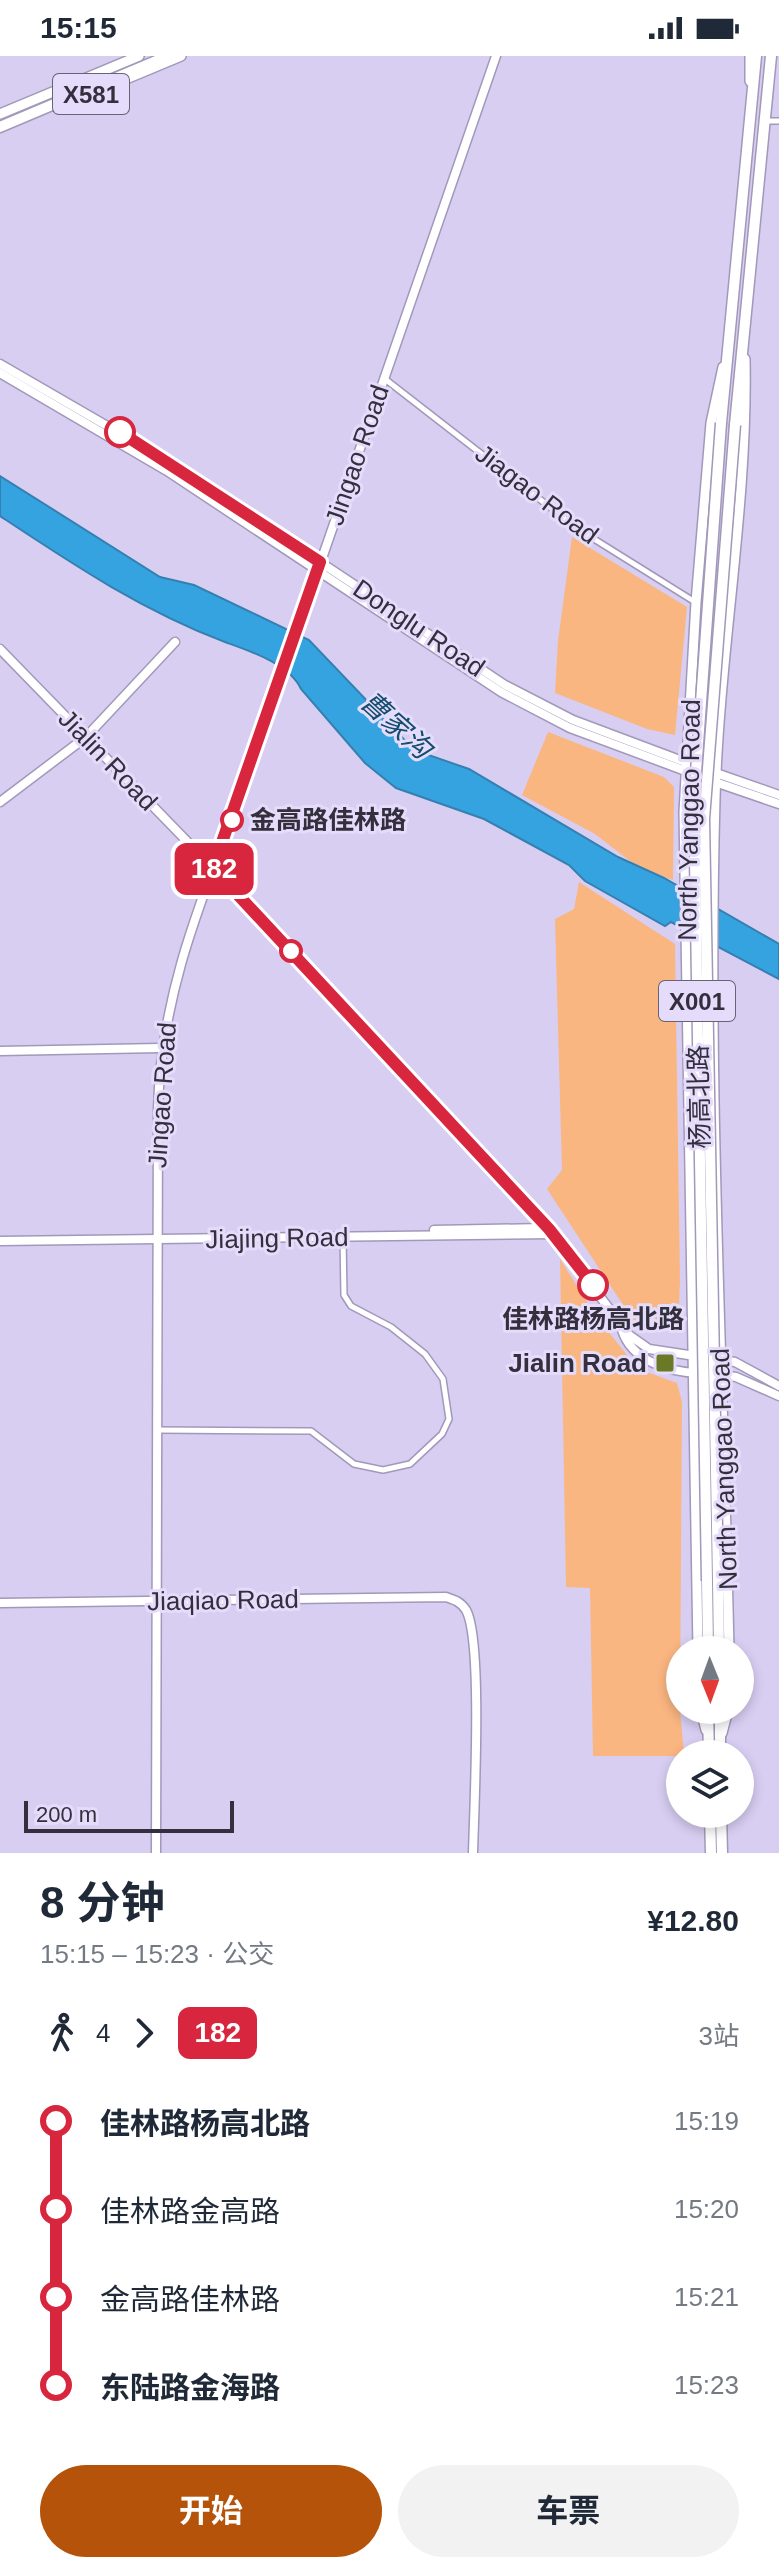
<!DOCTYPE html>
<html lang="zh">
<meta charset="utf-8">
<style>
:root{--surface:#fff;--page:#f2f2f3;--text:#1f2937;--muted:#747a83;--accent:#b45309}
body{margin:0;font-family:Helvetica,"Noto Sans SC",sans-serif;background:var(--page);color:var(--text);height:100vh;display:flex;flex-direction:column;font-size:30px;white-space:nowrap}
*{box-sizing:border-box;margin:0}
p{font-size:26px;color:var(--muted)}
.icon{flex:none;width:44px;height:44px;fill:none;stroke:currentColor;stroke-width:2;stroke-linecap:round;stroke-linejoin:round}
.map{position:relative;height:1797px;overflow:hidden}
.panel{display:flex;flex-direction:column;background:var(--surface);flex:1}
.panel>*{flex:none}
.badge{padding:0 16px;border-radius:12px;font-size:28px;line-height:52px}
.needle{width:52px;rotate:179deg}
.controls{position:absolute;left:666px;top:1580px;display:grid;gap:16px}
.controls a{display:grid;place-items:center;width:88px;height:88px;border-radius:50%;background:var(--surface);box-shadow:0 4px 12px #0003;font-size:40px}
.scale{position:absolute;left:24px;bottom:20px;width:210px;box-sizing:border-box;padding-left:8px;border:4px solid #332f3d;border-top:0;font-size:22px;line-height:28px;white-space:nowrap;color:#332f3d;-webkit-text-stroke:6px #e4dcfa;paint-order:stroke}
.map>.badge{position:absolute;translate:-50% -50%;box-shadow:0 0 0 4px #fff}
.legs{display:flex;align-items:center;gap:12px;height:88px;padding:0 40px;font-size:26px}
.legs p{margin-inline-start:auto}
.summary{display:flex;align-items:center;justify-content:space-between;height:136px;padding:0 40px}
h1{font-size:44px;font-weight:700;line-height:60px}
.button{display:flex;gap:16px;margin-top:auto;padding:16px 40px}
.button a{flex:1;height:92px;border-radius:48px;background:var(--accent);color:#fff;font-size:32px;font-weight:700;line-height:92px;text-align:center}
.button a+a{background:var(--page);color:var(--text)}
ul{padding:0 40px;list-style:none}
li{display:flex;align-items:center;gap:28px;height:88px;font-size:30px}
li i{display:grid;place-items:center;width:12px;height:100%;margin:0 10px;background:currentColor}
li i::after{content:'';width:20px;height:20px;margin:-10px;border:6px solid;border-radius:50%;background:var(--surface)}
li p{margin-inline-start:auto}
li:first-child i{background:linear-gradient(#0000 50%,currentColor 0)}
li:last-child i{background:linear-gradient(currentColor 50%,#0000 0)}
.status{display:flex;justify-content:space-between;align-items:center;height:56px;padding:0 40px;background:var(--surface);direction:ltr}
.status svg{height:22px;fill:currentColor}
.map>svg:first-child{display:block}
.green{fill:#fab681}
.water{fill:#36a3e1;stroke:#3580b0;stroke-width:2}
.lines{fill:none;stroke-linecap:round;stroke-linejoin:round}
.street-casing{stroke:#a298ba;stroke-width:8}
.secondary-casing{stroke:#a298ba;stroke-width:11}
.primary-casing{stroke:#a298ba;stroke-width:12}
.highway-casing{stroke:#a298ba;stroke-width:13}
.street{stroke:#fff;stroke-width:5}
.secondary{stroke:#fff;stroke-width:8}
.primary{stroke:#fff;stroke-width:9}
.highway{stroke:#fff;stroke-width:10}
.highway-bridge-casing{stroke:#a298ba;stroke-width:13;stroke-linecap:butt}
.highway-bridge{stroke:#fff;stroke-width:10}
.line-1-casing{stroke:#fff;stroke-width:18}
.line-1{stroke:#d7263d;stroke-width:12}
.stop-1-dot{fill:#fff;stroke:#d7263d;stroke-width:4}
.poi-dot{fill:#6a7926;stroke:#e4dcfa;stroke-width:3}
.labels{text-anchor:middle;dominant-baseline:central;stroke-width:6;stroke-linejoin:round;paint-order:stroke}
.shield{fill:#e4dcfa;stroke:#686376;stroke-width:2}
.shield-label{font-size:24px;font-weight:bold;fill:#332f3d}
.street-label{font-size:26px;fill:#332f3d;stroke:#e4dcfa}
.stop-label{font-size:26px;font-weight:bold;fill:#332f3d;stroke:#e4dcfa;text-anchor:start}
.poi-label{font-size:26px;font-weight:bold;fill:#332f3d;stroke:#e4dcfa;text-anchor:end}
.water-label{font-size:28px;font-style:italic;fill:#144d6d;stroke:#e4dcfa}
</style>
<div class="status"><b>15:15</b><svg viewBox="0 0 49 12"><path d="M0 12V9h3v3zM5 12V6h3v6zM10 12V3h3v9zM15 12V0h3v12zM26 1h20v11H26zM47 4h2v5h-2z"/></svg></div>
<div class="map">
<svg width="779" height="1797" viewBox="0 0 779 1797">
<rect width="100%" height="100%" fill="#d8cef2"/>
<g class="green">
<path d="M572,481L687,551L675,679L647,673L555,637L558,585Z"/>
<path d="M548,676L664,721L674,731L673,824L639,812L595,778L522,739Z"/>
<path d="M579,826L675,888L680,1225L679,1249L669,1267L650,1270L633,1264L547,1133L562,1114L555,863L574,853Z"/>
<path d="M560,1203L596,1260L638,1313L677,1327L682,1346L680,1654L684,1698L680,1700H593L590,1532L566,1531Z"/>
</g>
<path class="water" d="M0,420L160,521L194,529L309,584L414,694L469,713L618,801L664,822L779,888V923L671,866L665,870L585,825L569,809L484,763L396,732L365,707L301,633C290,608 250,595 225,586C141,554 74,509 0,460Z"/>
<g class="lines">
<defs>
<g id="street">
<path d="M766,65H779"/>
<path d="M385,323L578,473L695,546"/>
<path d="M157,1374L311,1375L354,1408L383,1414L410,1408L442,1378L449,1363L443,1323L425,1298L391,1271L351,1250L344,1239L343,1181"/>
</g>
<g id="secondary">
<path d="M0,308L171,407L505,629L573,664L693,709"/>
<path d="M0,317L167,415L501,636L570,672L691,717"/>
<path d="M0,593L213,812L549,1173L629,1279L649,1293L735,1306L779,1330"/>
<path d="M713,716L779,739"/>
<path d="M712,725L779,748"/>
<path d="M0,746L86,681L175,586"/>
<path d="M0,995L160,992"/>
<path d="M434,1174L544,1172"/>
<path d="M0,1185L554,1178"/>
<path d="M622,1274C632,1305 668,1316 699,1317"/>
<path d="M716,1318L736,1321L779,1340"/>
<path d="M0,1547L446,1541C455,1544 461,1546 466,1554C483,1584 474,1754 473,1797"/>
<path d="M156,1797L158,1054C160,951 194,861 231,765L496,0"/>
</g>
<g id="primary">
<path d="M750,25V0"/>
<path d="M66,48L181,0"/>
<path d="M0,58L139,0"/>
<path d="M698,1594L684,756L696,546L711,367L723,311"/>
<path d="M729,1594C723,1311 707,1027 715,743C719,596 748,450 745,303"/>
<path d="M701,1654L706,1674"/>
<path d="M722,1677L728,1654"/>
</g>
<g id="highway">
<path d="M0,71L168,0"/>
<path d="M721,367L756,0"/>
<path d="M735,369L771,0"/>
<path d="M707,1525L708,1594"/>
<path d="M718,1525L719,1594"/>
<path d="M708,1654L709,1698"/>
<path d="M720,1654V1698"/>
<path d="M710,1758L711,1797"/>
<path d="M721,1758L722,1797"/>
</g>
</defs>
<use href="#street" class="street-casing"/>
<use href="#secondary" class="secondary-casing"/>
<use href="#primary" class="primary-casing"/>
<use href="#highway" class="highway-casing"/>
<use href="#street" class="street"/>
<use href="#secondary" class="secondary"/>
<use href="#primary" class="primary"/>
<use href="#highway" class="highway"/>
<defs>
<g id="highway-bridge">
<path d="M707,1525L694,744L721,367"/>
<path d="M718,1525L704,763L735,369"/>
</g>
</defs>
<use href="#highway-bridge" class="highway-bridge-casing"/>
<use href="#highway-bridge" class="highway-bridge"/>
</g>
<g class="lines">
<defs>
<path id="line-1" d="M120,376L320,506L213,812L549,1173L593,1229"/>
</defs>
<use href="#line-1" class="line-1-casing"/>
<use href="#line-1" class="line-1"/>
</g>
<g class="stop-1-dot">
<circle cx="120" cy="376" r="14"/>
<circle cx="232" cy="764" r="10"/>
<circle cx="291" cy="895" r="10"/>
<circle cx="593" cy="1229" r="14"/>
</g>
<rect class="poi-dot" x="655" y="1297" width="20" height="20" rx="4"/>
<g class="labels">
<g class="shield">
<rect x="53" y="18" width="76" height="40" rx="6"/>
<rect x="659" y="925" width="76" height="40" rx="6"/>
</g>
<g class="shield-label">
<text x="91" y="38">X581</text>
<text x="697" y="945">X001</text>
</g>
<g class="street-label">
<text transform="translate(357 399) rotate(-71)">Jingao Road</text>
<text transform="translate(537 438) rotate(37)">Jiagao Road</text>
<text transform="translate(419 572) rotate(34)">Donglu Road</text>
<text transform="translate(108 704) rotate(46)">Jialin Road</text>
<text transform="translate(689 764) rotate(-89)">North Yanggao Road</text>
<text transform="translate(162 1039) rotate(-86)">Jingao Road</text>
<text transform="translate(699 1041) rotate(-91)">杨高北路</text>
<text transform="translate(277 1182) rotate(-1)">Jiajing Road</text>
<text transform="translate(724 1413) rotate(-92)">North Yanggao Road</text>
<text transform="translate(223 1544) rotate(-1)">Jiaqiao Road</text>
</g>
<g class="stop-label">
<text x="250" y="764">金高路佳林路</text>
<text x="593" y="1263" text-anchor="middle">佳林路杨高北路</text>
</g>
<g class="poi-label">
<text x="647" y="1307">Jialin Road</text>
</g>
<g class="water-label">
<text transform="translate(396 669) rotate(42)">曹家沟</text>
</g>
</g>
</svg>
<div class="controls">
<a><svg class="needle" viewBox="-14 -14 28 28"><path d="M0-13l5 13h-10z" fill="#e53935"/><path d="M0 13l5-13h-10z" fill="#747a83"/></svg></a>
<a><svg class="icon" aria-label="layers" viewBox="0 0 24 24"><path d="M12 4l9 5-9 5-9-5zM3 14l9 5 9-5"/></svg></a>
</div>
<div class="scale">200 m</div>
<b class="badge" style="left:214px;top:813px;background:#d7263d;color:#fff">182</b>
</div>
<section class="panel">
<div class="summary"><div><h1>8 分钟</h1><p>15:15 – 15:23 · 公交</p></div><b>¥12.80</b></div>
<div class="legs"><svg class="icon" aria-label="walk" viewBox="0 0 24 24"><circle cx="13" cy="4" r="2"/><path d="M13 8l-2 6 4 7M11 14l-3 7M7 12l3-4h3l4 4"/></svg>4<svg class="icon" aria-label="forward" viewBox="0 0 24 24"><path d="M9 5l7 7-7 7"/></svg><b class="badge" style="background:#d7263d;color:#fff">182</b><p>3站</p></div>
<ul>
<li><i style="color:#d7263d"></i><b>佳林路杨高北路</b><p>15:19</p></li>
<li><i style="color:#d7263d"></i><span>佳林路金高路</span><p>15:20</p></li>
<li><i style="color:#d7263d"></i><span>金高路佳林路</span><p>15:21</p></li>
<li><i style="color:#d7263d"></i><b>东陆路金海路</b><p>15:23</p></li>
</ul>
<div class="button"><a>开始</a><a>车票</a></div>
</section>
